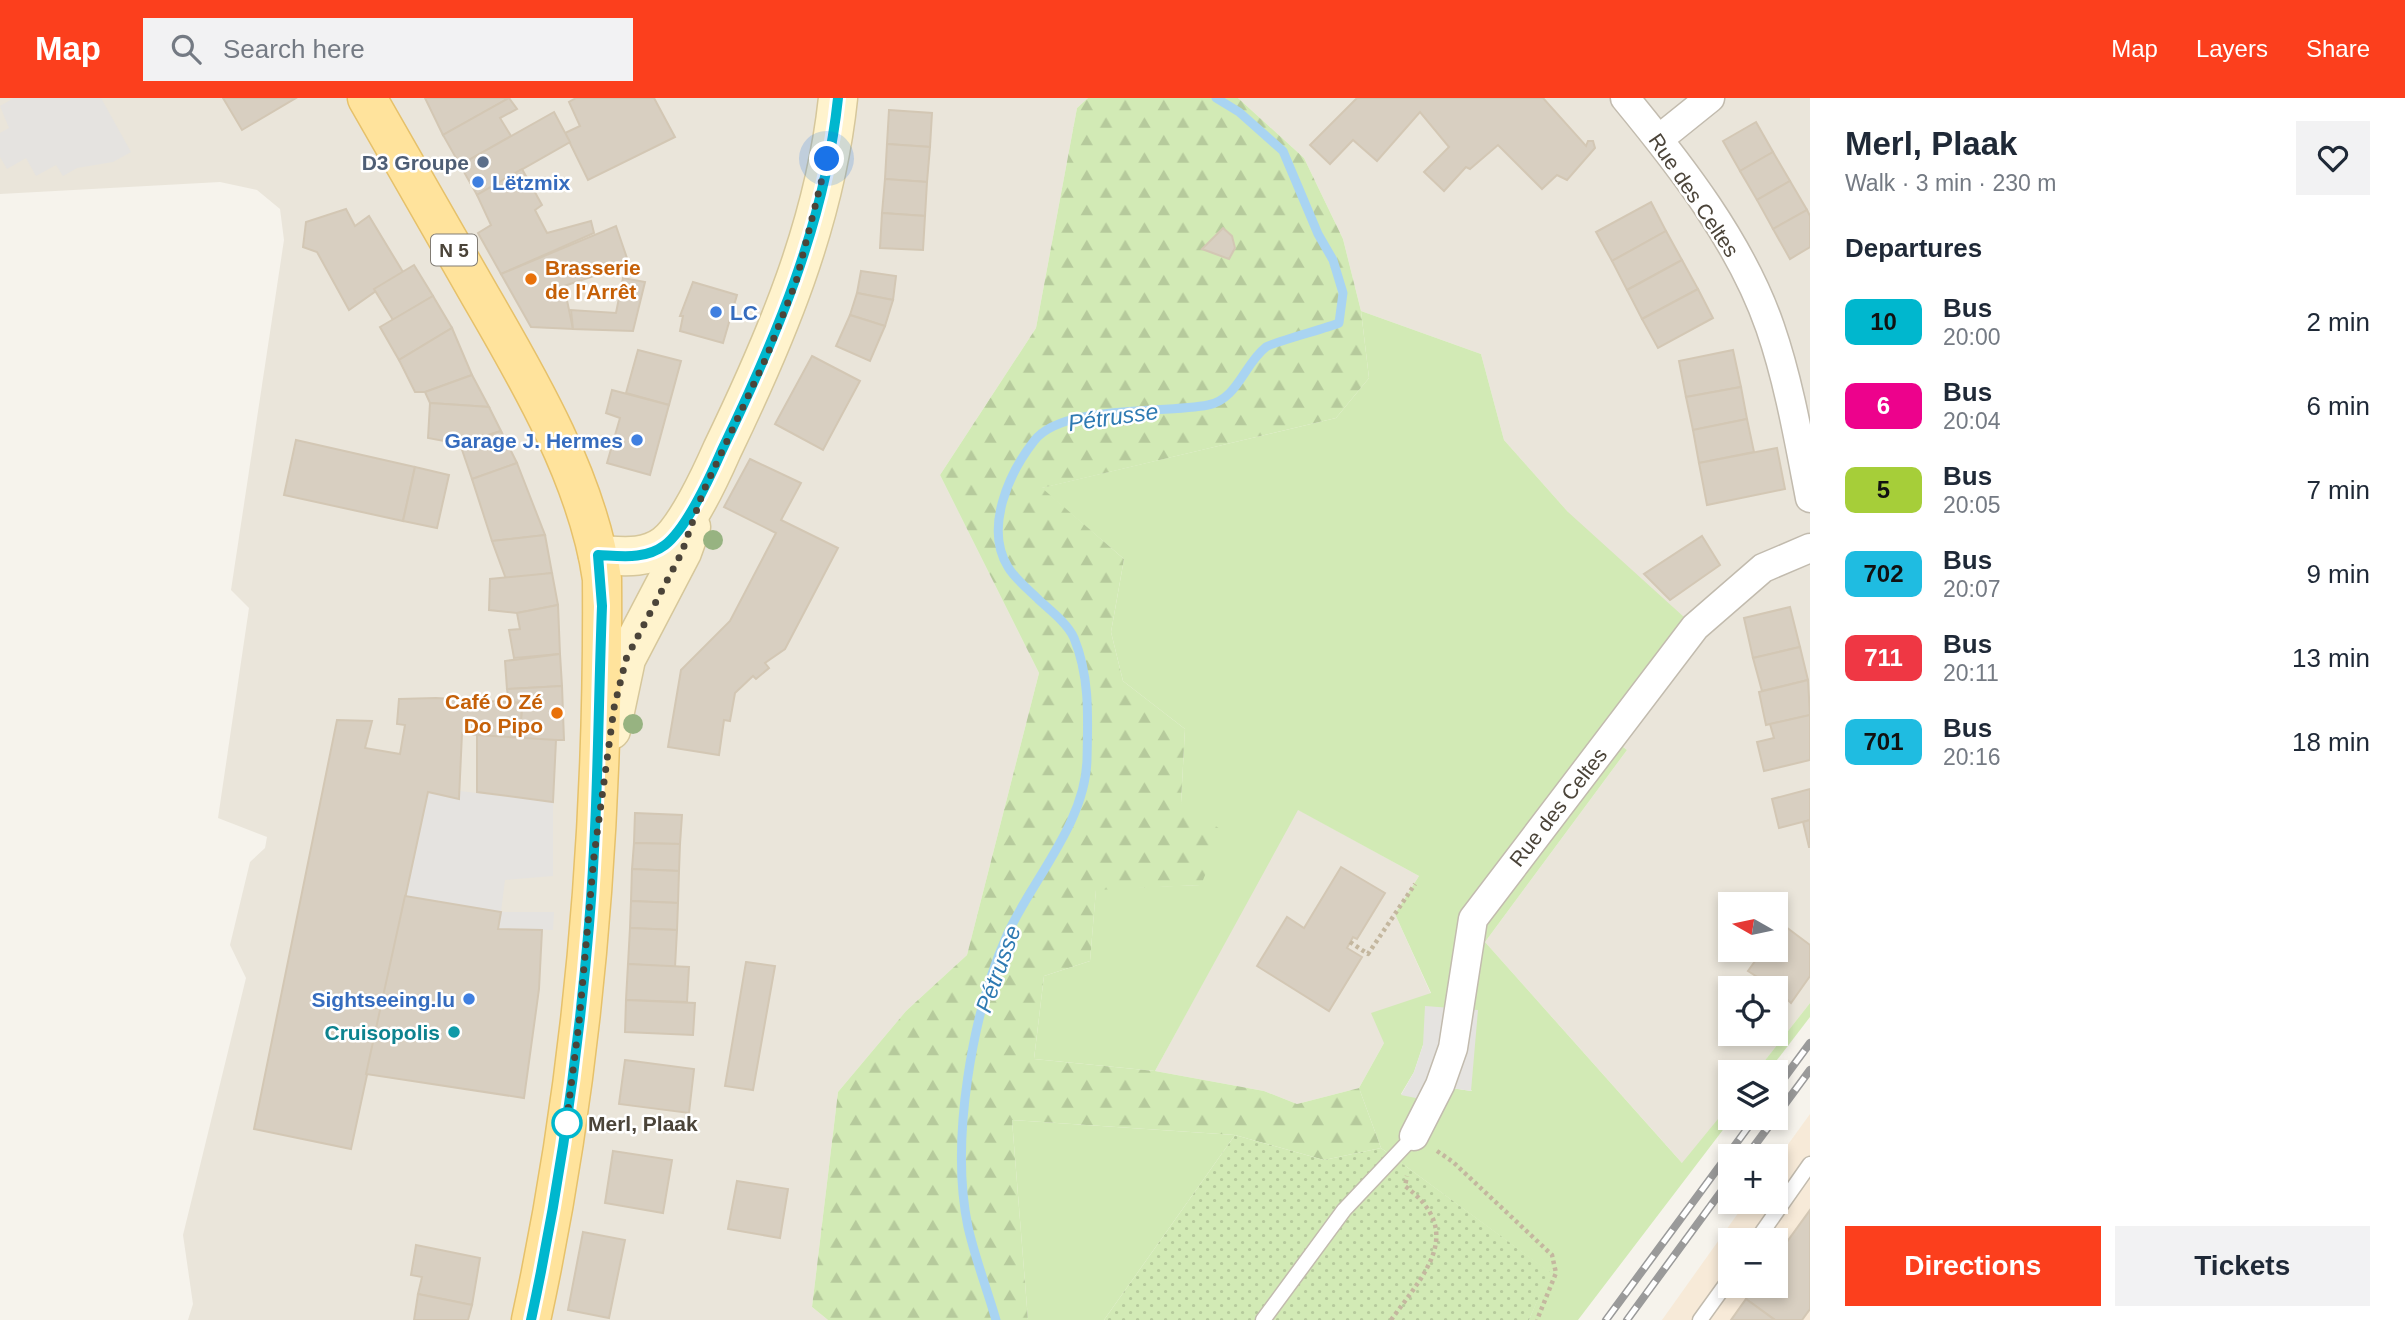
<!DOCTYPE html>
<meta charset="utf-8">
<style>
:root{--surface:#fff;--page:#f2f2f3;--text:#1f2937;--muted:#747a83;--accent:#fc3f1d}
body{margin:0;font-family:Arial,sans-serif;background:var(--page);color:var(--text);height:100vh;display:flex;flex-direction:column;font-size:26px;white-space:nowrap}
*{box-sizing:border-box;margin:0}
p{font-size:23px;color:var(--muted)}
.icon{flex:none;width:38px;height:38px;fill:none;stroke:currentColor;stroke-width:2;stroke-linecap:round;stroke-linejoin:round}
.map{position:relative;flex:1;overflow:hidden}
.panel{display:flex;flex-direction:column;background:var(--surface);width:595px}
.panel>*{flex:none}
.badge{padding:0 14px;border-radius:10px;font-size:24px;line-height:46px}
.needle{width:46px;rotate:279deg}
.fabs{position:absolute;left:1718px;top:794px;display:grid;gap:14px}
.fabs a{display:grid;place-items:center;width:70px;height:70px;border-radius:0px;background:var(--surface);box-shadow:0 4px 10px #0003;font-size:35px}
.you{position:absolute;width:35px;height:35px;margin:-18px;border:5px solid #fff;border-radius:50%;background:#1a73e8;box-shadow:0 0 0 10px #1a73e833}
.map>.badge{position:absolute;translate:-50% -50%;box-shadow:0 0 0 4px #fff}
h2{padding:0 35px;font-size:26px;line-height:63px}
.round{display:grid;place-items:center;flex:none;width:74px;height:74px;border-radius:0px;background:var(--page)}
.headline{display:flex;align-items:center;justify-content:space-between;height:119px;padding:0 35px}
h1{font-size:33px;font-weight:700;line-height:52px}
.primary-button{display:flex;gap:14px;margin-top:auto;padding:14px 35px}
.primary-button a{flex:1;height:80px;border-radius:0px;background:var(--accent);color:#fff;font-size:28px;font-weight:700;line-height:80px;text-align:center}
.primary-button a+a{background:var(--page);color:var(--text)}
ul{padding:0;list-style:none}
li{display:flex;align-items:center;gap:21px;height:84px;padding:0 35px}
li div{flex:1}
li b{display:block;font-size:26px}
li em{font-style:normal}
li .badge{min-width:77px;font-weight:700;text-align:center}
header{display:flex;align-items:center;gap:42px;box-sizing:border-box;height:98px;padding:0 35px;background:var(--accent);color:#fff}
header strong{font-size:33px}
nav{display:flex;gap:38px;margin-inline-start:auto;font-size:24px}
.search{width:490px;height:63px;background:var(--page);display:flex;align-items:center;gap:18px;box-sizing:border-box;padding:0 24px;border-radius:0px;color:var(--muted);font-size:26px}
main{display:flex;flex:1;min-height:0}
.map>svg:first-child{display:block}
.residential{fill:#eae5da;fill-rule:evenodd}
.commercial{fill:#f7ead8;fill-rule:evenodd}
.grass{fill:#d2eab5;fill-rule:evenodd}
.forest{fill:url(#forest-firs)}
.garden{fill:url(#garden-dots)}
.parking{fill:#e5e3e0}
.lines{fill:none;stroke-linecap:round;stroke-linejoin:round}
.stream{stroke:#a9d4f2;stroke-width:9}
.building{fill:#d8cfc1;stroke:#d3c7b4;stroke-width:2}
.service-casing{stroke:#c2bbae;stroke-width:17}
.minor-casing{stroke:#c2bbae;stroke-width:31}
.secondary-casing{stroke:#d6c79b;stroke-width:41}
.primary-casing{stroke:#e6c16a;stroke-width:41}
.path{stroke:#c4b79f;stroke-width:4.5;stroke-dasharray:3.5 3.5;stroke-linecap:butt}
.service{stroke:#fff;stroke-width:14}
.minor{stroke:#fff;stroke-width:28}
.secondary{stroke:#fff3cd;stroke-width:38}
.primary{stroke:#ffe39c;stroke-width:38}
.rail-casing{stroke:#9a9a9a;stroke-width:8}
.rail{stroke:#fff;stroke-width:5;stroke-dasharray:16;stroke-linecap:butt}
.tree{fill:#97b381}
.line-casing{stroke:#fff;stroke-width:16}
.line{stroke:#00b7ce;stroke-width:10}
.walk{stroke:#4b4439;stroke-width:7;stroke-dasharray:0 12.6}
.service-dot{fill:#5c6f8a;stroke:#fff;stroke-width:2.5}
.shop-dot{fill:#3f7fe0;stroke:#fff;stroke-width:2.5}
.food-dot{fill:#e8710a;stroke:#fff;stroke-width:2.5}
.culture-dot{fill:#0f9aa8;stroke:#fff;stroke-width:2.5}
.stop-dot{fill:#fff;stroke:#00b7ce;stroke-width:3.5}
.labels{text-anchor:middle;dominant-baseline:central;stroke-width:5;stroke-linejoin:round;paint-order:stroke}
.shield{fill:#fff;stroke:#817c74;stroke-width:2}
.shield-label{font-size:19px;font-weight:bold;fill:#4b4439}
.service-label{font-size:21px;font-weight:bold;fill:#4e5e75;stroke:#fff;text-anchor:end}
.shop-label{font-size:21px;font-weight:bold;fill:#366cbe;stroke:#fff;text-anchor:start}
.street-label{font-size:21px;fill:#4b4439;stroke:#fff}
.food-label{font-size:21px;font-weight:bold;fill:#c56008;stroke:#fff;text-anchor:start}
.culture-label{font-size:21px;font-weight:bold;fill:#0d838f;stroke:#fff;text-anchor:end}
.stop-label{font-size:21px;font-weight:bold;fill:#4b4439;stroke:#fff;text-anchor:start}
.water-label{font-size:23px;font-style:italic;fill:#2e7ab2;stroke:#fff}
</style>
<header>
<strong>Map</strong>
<div class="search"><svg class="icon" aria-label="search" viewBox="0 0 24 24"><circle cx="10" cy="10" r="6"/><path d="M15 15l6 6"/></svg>Search here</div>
<nav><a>Map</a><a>Layers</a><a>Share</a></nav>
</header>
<main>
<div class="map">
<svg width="1810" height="1222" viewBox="0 0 1810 1222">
<defs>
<pattern id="forest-firs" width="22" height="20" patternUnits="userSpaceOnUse" patternTransform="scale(1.75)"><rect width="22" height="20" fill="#d2eab5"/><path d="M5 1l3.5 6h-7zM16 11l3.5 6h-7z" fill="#b6ca9c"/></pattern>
<pattern id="garden-dots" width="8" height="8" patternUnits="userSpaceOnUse" patternTransform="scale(1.75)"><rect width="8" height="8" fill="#d2eab5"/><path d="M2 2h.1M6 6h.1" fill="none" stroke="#b6ca9c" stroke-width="1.8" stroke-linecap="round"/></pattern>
</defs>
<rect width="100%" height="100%" fill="#f6f3ec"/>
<g class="residential">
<path d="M0,0H1088L1077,10L1036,230L940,377L1039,575L967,857L906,913L838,994L812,1209L828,1222H188L193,1206L183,1137L246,880L230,847L250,764L265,750L267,739L218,720L249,510L231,492L284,142L280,111L257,92L220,84L0,96Z"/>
<path d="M1238,0H1810V905L1755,975H1731V1005L1683,1066L1485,844L1627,652L1613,640L1568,414L1504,342L1481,256L1361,213L1343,141L1304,60ZM1731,807H1776V852H1731ZM1731,891H1776V936H1731Z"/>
<path d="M1297,711L1419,778L1395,816L1431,896L1384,945L1359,990L1297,1006L1264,993L1155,973Z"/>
</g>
<path class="commercial" d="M1810,1016V1222H1662L1746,1104H1776V1063ZM1731,1143H1776V1188H1731Z"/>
<g class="grass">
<path d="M1361,213L1481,256L1504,342L1568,414L1695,529L1613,641L1627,652L1485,844L1682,1065L1731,1005L1732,1020L1578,1222H1529L1549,1174L1381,1050L1359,990L1384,945L1371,915L1431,895L1395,816L1419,778L1298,712L1155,973L1034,961L1044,878L1090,863L1096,791L1200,787L1181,705L1185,631L1123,583L1111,534L1124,461L1041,390L1336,320L1369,280ZM1423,947L1472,993L1451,990L1401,996L1414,974Z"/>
<path d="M1810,905V919L1767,975H1755Z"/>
<path d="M1012,1022L1235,1037L1104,1222H1028Z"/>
</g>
<path class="forest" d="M1088,0H1238L1304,60L1343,141L1361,213L1369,280L1336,320L1042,390L1124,461L1111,534L1123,583L1185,631L1181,705L1223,733L1201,787L1096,792L1090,863L1044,878L1034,961L1155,973L1264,993L1297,1006L1359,990L1381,1050L1324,1062L1235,1037L1012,1022L1028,1222H828L812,1209L838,994L906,913L967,857L1039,575L940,377L1036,230L1077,10Z"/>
<path class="garden" d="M1235,1037L1324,1062L1381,1050L1550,1174L1529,1222H1104Z"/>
<g class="parking">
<path d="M14,0H101L131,54L113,64L77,70L63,78L56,67L36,78L26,60L7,71L0,59V35L9,30L0,8Z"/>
<path d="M460,693L553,704V778L505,782L501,814H554L553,832L498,831L501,814L405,798L428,694L459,701Z"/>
<path d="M1425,908L1478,912L1471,993L1451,990L1445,1006L1401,997L1414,974L1423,947Z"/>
</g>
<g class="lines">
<path class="stream" d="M996,1222C987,1191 975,1160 968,1129C950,1043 972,916 1007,837C1032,782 1086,724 1087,661C1088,619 1090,579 1074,540C1068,526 1050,512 1039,502C1029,492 1015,481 1008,469C984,430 1009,375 1034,343C1062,306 1164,316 1208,307C1238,301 1244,266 1266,249C1271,245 1327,230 1339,225L1343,195L1333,162L1318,136L1283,53L1239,14L1216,0"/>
</g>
<g class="building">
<path d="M223,0H296L242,32Z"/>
<path d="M425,0H509L443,37Z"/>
<path d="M509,0L517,11L500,20L511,38L460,67L443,37Z"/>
<path d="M576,0H654L675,39L588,82L565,35L580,28L569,4Z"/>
<path d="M1357,0H1543L1586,48L1588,43H1593L1595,50L1567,82L1557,77L1542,91L1498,47L1470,71L1466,69L1444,93L1424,74L1449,49L1420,14L1377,63L1353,42L1330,66L1310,47Z"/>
<path d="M889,12L932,15L930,49L887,46Z"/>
<path d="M554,14L570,44L477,97L460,67Z"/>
<path d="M1756,24L1773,54L1740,73L1723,43Z"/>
<path d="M887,46L930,49L927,84L885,81Z"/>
<path d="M1773,54L1790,83L1757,102L1740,73Z"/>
<path d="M522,71L542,107L535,112L547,135L591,123L594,135L501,176L478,135L491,127L477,97Z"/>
<path d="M885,81L927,84L925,118L882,115Z"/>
<path d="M1790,83L1807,112L1773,131L1757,102Z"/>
<path d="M1651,104L1666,133L1612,163L1596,134Z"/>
<path d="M346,111L355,128L369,118L403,174L349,212L317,154L303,149L306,124Z"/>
<path d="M1807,112L1810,118V149L1790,161L1773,131Z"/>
<path d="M882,115L925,118L923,152L880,150Z"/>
<path d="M616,128L629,166L564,188L573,231L531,229L501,176Z"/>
<path d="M1223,130L1232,138L1235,150L1229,161L1202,151Z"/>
<path d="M1666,133L1682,162L1627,192L1612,163Z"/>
<path d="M1682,162L1698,191L1642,221L1627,192Z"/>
<path d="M414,167L433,198L393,222L374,191Z"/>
<path d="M861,173L896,178L893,202L857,195Z"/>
<path d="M623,180L645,184L633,233L573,231L571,212L616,215Z"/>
<path d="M693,184L737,197L723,245L680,233L683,218H680Z"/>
<path d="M1698,191L1713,220L1658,250L1642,221Z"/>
<path d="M857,195L893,202L885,228L850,217Z"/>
<path d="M433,198L452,230L399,262L380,229Z"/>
<path d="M850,217L885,228L870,263L836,248Z"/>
<path d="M452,230L472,277L425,294H415L399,262Z"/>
<path d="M638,252L681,263L669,307L626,295Z"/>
<path d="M1733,252L1741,289L1686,299L1679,263Z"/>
<path d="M812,258L860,283L823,352L775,326Z"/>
<path d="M472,277L489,309L430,305L425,294Z"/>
<path d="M1741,289L1747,321L1693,332L1686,299Z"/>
<path d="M612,292L669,307L650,377L607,365L620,320L606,315Z"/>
<path d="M430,305L489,309L501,333L460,346L428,340Z"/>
<path d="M1747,321L1754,354L1699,365L1693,332Z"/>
<path d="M501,333L517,365L472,381L460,346Z"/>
<path d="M296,342L415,369L403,423L284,397Z"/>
<path d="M1777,350L1785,391L1707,407L1699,365Z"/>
<path d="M750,361L801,385L781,422L838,450L785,551L765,565L769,570L756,581L753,578L735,595L730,623L724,622L719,657L668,649L681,572L730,523L776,435L724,409Z"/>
<path d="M517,365L545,437L492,443L472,381Z"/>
<path d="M415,369L449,377L437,430L403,423Z"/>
<path d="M545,437L552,475L506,481L492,443Z"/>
<path d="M1702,438L1720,467L1670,502L1644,476Z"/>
<path d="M552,475L558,507L517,515L489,512L490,481Z"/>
<path d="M558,507L560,556L514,560L509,532L520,531L517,515Z"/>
<path d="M1790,509L1800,549L1753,560L1744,520Z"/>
<path d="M1800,549L1808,582L1762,593L1753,560Z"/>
<path d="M560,556L562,588L507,591L505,563Z"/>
<path d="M1808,582L1810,617L1766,627L1759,594Z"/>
<path d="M562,588L564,642H520L522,605L509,604L507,591Z"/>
<path d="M436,600L522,605L520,642L462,635L459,701L428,694L351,1051L254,1031L337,622L372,623L365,650L400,656L405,627L397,626L399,601Z"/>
<path d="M1810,617V662L1764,673L1757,644L1774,640L1770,626Z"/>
<path d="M477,637L556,642L553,704L477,694Z"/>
<path d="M1810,691V722L1779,730L1772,701Z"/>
<path d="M635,715L682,717L680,746L634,745Z"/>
<path d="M1810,722V749H1809L1803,724Z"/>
<path d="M634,745L680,746L679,773L632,771Z"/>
<path d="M1341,769L1385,795L1357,841L1353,839L1347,850L1362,859L1329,913L1257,868L1287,819L1304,830Z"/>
<path d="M632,771L679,773L678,805L631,803Z"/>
<path d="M405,798L501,814L498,831L542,832L539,891L524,1000L366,976Z"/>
<path d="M631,803L678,805L677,832L630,830Z"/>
<path d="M1782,826L1810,847V878L1791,905L1776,891L1748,873L1763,852H1776V834Z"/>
<path d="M630,830L677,832L675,869L628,866Z"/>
<path d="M746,864L775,868L753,992L725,988Z"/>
<path d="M628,866L689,869L687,904L626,902Z"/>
<path d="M626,902L695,905L693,937L625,934Z"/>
<path d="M625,962L694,971L689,1015L619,1006Z"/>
<path d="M613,1053L672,1062L663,1115L605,1105Z"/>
<path d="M737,1083L788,1091L780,1140L728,1131Z"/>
<path d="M1810,1112V1211L1802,1222H1775L1746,1201L1755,1188H1776V1159Z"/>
<path d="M583,1134L625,1142L609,1220L568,1212Z"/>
<path d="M416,1147L480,1160L472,1207L418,1196L422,1179L411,1177Z"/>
<path d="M418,1196L472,1207L468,1222H414Z"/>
<path d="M1746,1201L1775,1222H1731Z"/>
</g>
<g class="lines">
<defs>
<g id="service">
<path d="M1756,1143L1810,1066"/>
<path d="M1263,1222L1344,1112L1414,1038"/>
<path d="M1700,1222L1731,1179"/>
</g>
<g id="minor">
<path d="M1625,0C1681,68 1741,145 1770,229C1789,284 1799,343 1810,400"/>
<path d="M1659,41L1710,0"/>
<path d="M1414,1038L1440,987L1453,950L1473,821L1695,529L1763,470L1810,450"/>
</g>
<g id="secondary">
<path d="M598,457C621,458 645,462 665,447C686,431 711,377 722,352C776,240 825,125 838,0"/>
<path d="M611,632L626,561L682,454L691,429"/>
</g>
<path id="primary" d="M367,0C405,66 443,132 481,199C530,283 588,383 602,481C604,729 584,979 531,1222"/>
</defs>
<use href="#service" class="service-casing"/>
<use href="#minor" class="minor-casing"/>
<use href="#secondary" class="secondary-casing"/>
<use href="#primary" class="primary-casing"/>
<g class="path">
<path d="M1350,844L1368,856L1415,786"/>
<path d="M1437,1053L1453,1064L1552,1157L1556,1175L1537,1222"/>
<path d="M1391,1222C1425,1175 1466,1134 1405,1088L1407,1078"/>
</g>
<use href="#service" class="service"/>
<use href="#minor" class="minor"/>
<use href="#secondary" class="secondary"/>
<use href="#primary" class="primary"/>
<defs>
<g id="rail">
<path d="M1776,991L1810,945"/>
<path d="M1776,1018L1810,972"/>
<path d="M1746,1059L1775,1020"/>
<path d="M1606,1222L1755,1020"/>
<path d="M1627,1222L1731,1080"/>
</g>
</defs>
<use href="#rail" class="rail-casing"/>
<use href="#rail" class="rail"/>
</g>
<g class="tree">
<circle cx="713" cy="442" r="10"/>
<circle cx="633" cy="626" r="10"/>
</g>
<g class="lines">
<defs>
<path id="line" d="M531,1222C559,1092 578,960 589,827C598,721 598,614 602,508L598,457C621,458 645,462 665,447C686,431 711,377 722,352C776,240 825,125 838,0"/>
</defs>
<use href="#line" class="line-casing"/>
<use href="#line" class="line"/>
<path class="walk" d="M567,1025L565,1036L579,925L594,758L614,610L626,561L682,454L703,394L766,260L796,184L827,61"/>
</g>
<circle class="service-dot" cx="483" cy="64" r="7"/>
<g class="shop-dot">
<circle cx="478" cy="84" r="7"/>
<circle cx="716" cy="214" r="7"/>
<circle cx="637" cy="342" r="7"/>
<circle cx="469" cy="901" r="7"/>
</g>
<g class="food-dot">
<circle cx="531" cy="181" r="7"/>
<circle cx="557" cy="615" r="7"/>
</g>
<circle class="culture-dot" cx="454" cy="934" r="7"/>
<circle class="stop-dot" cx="567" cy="1025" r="14"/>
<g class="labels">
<rect class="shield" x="431" y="136.5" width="46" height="31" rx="5"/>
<g class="shield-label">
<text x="454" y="152">N 5</text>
</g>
<g class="service-label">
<text x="469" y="64">D3 Groupe</text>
</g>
<g class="shop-label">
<text x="492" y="84">Lëtzmix</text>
<text x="730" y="214">LC</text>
<text x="623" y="342" text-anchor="end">Garage J. Hermes</text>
<text x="455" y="901" text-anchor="end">Sightseeing.lu</text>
</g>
<g class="street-label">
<text transform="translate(1694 97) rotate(56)">Rue des Celtes</text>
<text transform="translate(1558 709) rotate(-52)">Rue des Celtes</text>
</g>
<g class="food-label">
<text x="545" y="169">Brasserie<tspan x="545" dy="24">de l'Arrêt</tspan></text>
<text x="543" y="603" text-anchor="end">Café O Zé<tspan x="543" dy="24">Do Pipo</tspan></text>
</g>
<g class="culture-label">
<text x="440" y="934">Cruisopolis</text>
</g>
<g class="stop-label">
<text x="588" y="1025">Merl, Plaak</text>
</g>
<g class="water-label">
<text transform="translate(1113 319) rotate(-8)">Pétrusse</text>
<text transform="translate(998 871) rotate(-70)">Pétrusse</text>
</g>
</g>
</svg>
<div class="fabs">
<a><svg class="needle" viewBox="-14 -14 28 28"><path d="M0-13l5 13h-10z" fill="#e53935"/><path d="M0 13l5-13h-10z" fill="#747a83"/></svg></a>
<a><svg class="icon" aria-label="locate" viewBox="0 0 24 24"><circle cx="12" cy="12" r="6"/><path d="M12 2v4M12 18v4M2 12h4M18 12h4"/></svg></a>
<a><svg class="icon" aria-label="layers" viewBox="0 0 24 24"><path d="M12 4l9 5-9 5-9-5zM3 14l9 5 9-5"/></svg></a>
<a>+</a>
<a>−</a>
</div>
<div class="you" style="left:827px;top:61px"></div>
</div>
<section class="panel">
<div class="headline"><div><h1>Merl, Plaak</h1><p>Walk · 3 min · 230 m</p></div><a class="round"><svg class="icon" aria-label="heart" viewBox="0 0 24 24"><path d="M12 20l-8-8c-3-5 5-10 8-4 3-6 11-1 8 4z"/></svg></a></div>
<h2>Departures</h2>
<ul>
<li><span class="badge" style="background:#00b7ce;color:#111">10</span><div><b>Bus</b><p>20:00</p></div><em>2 min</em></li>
<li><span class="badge" style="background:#ed028c;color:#fff">6</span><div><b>Bus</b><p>20:04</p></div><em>6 min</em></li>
<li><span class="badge" style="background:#a6ce39;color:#111">5</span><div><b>Bus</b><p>20:05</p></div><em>7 min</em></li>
<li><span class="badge" style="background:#1fbce1;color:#111">702</span><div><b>Bus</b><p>20:07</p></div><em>9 min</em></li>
<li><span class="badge" style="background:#ef3744;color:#fff">711</span><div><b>Bus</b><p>20:11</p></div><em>13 min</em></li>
<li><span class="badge" style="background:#1fbce1;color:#111">701</span><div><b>Bus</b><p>20:16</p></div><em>18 min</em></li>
</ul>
<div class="primary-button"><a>Directions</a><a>Tickets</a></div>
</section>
</main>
